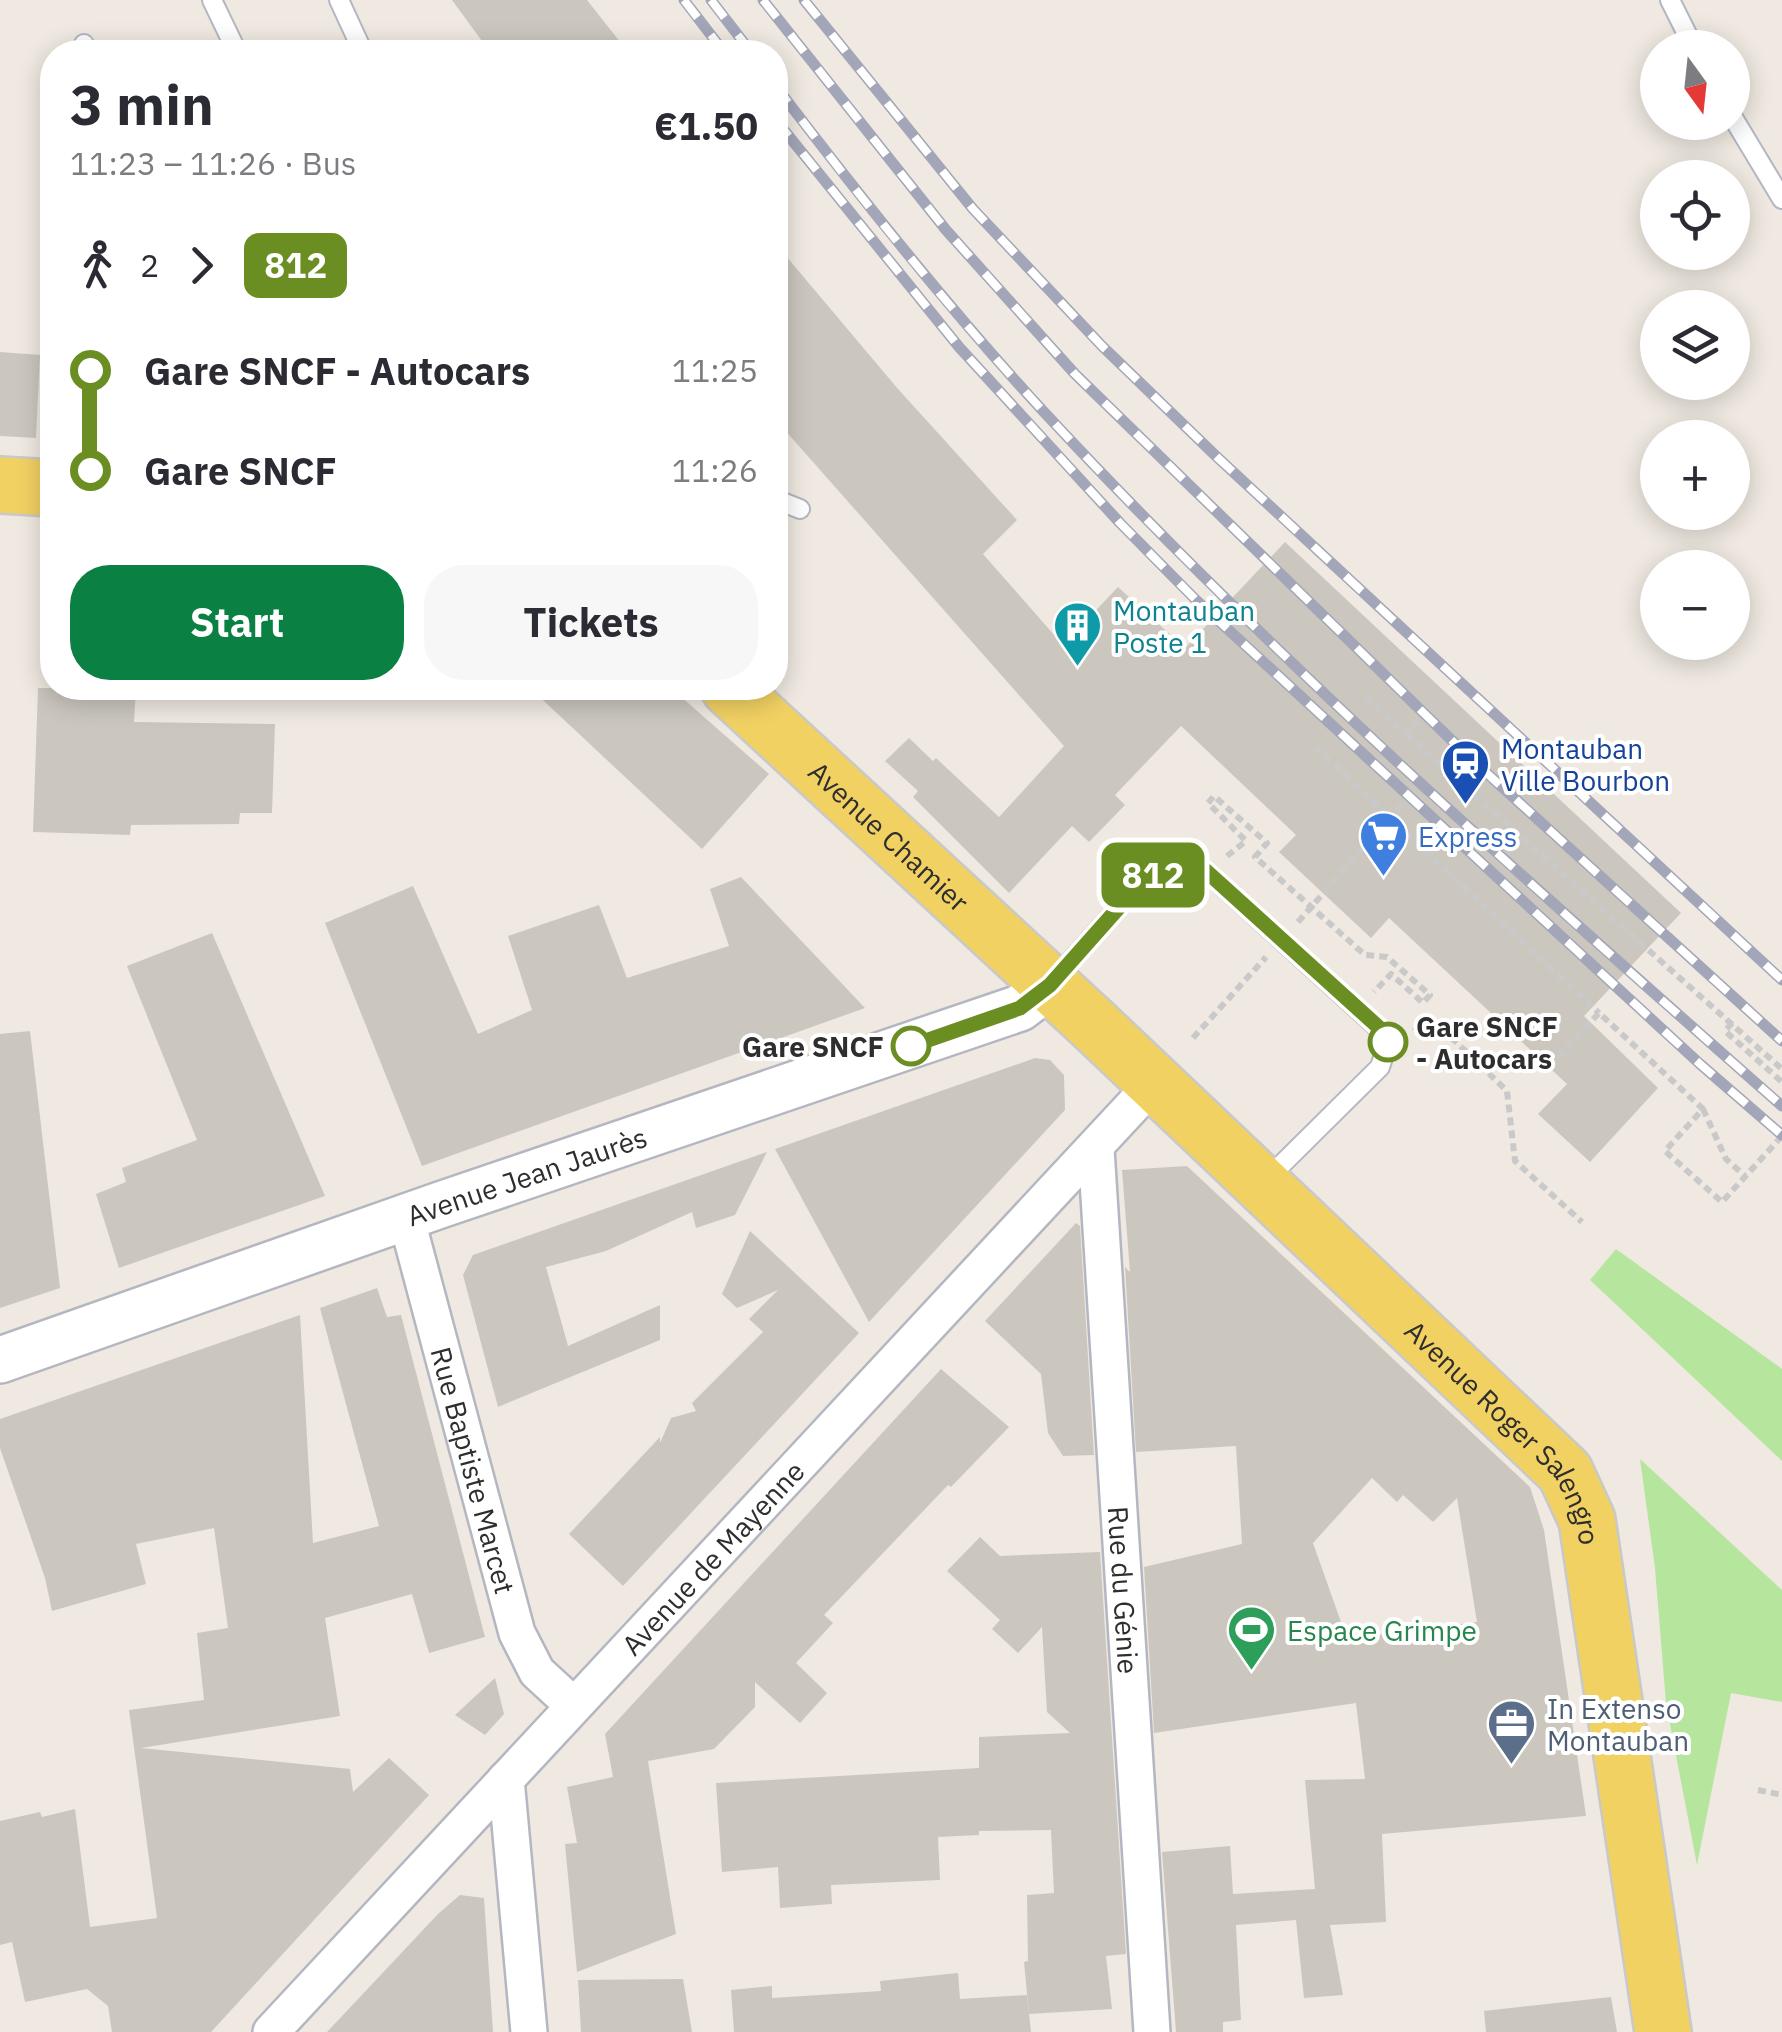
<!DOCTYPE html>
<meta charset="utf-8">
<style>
:root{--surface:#fff;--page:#f7f7f7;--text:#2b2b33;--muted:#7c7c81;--accent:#0b8043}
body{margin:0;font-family:"IBM Plex Sans",sans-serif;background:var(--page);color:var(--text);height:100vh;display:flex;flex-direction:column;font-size:38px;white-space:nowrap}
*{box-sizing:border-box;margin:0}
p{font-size:32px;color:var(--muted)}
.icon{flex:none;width:55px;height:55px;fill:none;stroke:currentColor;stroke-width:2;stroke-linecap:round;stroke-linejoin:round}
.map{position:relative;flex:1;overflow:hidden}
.side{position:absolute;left:40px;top:40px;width:748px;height:660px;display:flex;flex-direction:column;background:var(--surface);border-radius:40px;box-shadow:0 5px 25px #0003}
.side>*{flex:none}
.badge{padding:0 20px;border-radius:15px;font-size:35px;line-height:65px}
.needle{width:65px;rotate:165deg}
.tools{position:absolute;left:1640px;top:30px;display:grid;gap:20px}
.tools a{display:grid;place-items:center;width:110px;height:110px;border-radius:50%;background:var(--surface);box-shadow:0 5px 25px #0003;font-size:50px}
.map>.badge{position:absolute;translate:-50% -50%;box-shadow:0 0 0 5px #fff}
.legs{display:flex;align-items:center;gap:15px;height:110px;padding:0 30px;font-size:32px}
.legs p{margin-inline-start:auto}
.head{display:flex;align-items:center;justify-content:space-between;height:170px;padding:0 30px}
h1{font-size:55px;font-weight:800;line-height:75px}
.primary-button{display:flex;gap:20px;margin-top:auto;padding:20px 30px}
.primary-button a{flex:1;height:115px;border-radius:40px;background:var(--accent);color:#fff;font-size:40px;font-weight:800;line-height:115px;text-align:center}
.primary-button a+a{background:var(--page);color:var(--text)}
ul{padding:0 30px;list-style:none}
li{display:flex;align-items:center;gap:35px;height:100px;font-size:38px}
li i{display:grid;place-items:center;width:15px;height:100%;margin:0 12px;background:currentColor}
li i::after{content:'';width:25px;height:25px;margin:-12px;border:8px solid;border-radius:50%;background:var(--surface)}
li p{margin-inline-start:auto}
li:first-child i{background:linear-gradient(#0000 50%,currentColor 0)}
li:last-child i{background:linear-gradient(currentColor 50%,#0000 0)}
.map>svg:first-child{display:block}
.green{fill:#b6e59e}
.building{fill:#cbc7bf;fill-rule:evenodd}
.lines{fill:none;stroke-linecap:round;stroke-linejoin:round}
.service-casing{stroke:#b4b7c1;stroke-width:22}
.minor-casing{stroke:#b4b7c1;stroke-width:40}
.tertiary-casing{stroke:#b4b7c1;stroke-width:50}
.primary-casing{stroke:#c9c9c9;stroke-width:60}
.path{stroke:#c9c9c9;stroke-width:6;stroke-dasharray:8 5;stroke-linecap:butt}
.service{stroke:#fff;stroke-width:18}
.minor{stroke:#fff;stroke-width:35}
.tertiary{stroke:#fff;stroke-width:45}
.primary{stroke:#f2d163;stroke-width:55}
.rail-casing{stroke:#a3a6b8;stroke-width:11}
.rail{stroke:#fff;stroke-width:8;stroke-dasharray:22;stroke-linecap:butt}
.line-1-casing{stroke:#fff;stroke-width:22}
.line-1{stroke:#6b8e23;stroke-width:15}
.stop-1-dot{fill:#fff;stroke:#6b8e23;stroke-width:5}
.labels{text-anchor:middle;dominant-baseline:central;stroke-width:8;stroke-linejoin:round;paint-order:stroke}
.culture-label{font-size:28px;fill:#0d838f;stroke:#fff;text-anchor:start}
.transit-label{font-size:28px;fill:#164399;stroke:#fff;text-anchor:start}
.street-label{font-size:28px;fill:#2e2e2e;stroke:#fff}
.shop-label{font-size:28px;fill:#366cbe;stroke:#fff;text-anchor:start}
.stop-label{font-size:28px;font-weight:bold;fill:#2e2e2e;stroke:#fff;text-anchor:start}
.leisure-label{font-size:28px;fill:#27864d;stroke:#fff;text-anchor:start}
.service-label{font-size:28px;fill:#4e5e75;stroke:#fff;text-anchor:start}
</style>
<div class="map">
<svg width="1782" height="2032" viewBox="0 0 1782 2032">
<rect width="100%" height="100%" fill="#efe9e1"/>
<g class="green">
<path d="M1616,1249L1782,1369V1461L1590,1280Z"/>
<path d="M1640,1459L1782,1590V1702L1731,1693L1697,1865L1666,1703L1655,1568Z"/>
</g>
<g class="building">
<path d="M452,0H587L628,52H490Z"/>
<path d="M775,243L898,389L1017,520L983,554L1063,645L1118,587L1185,648L1285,542L1681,913L1584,1016L1658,1088L1590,1162L1538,1114L1567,1084L1389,918L1371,938L1279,852L1296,835L1181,726L1115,795L1125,805L1089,842L1072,826L1009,893L913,797L918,791L885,761L909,738L933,761L936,758L999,817L1064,746L775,419Z"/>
<path d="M0,352L40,355L36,438L0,436Z"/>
<path d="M38,688H136L134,722L275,724L272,813H240L239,824L131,825L130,835L33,832Z"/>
<path d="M530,688H671L769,774L702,849Z"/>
<path d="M741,877L865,1008L422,1166L325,923L413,886L478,1034L532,1010L508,936L599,905L627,978L729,946L710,889Z"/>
<path d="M212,933L325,1196L119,1268L96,1194L126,1182L122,1168L197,1140L127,966Z"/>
<path d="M30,1031L60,1288L0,1308V1034Z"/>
<path d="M1035,1058L1050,1060L1064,1075L1065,1110L869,1322L775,1149Z"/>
<path d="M767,1152L735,1215L696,1228L692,1212L606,1251L546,1267L568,1346L660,1305V1340L498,1407L463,1275L473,1255Z"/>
<path d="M1187,1166L1530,1487L1544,1530L1586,1816L1382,1834L1386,1922L1330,1925L1343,1995L1304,1998L1296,1920L1236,1925L1241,2020L1223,2022V2032H1176L1162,1852L1230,1846L1233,1894L1315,1889L1305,1780L1365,1779L1356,1703L1154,1733L1144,1567L1242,1544L1236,1446L1136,1452L1125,1267L1130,1272L1122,1170ZM1372,1478L1397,1502L1403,1495L1433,1522L1457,1498L1477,1622L1347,1639L1313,1543Z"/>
<path d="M1076,1223L1080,1226L1094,1455L1063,1456L1048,1433L1041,1374L985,1321Z"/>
<path d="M750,1231L859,1333L623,1586L569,1534L660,1437V1443L671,1418L696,1411L692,1403L763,1332L749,1319L778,1290L737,1308L722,1294Z"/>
<path d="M377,1288L387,1317L401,1315L485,1637L429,1653L412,1594L325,1618L340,1716L141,1748L350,1769L353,1792L389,1758L429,1795L211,2032H112L108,2006L87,1989L25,2002L12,1942L0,1945V1821L40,1812L42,1817L75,1809L90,1927L157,1918L129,1710L204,1700L197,1633L228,1628L214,1528L136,1544L146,1584L52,1611L45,1578L0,1448V1419L300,1315L313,1543L379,1526L320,1308Z"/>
<path d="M941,1369L1009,1427L951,1487L948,1485L824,1615L833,1623L796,1663L827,1693L800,1723L755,1682V1707L714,1749L648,1761L676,1934L577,1972L565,1844L577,1843L567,1787L613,1777L605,1734Z"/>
<path d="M980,1537L1000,1556L1100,1552L1126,1954L1106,1956L1112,2009L1029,2014L1024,1962L1028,1961L1027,1895L1054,1893L1051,1830L979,1831V1835L938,1837L940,1880L831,1885L832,1904L780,1908L778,1867L722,1872L716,1783L979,1768V1737L1070,1733L1047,1712L1042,1627L1018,1653L992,1629L1000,1620L947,1571Z"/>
<path d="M495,1678L504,1714L485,1735L455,1715Z"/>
<path d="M460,1895L484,1898L493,2032H327L438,1914Z"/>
<path d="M958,1973L960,1999L1027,1995L1031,2032H734L731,1990L772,1986V1998L881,1991L880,1981Z"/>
<path d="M683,1979L692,2032H581L578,1980Z"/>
<path d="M1611,1997L1617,2032H1486L1484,2011Z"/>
</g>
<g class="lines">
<defs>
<g id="service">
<path d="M212,0L237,52"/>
<path d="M339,0L363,52"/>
<path d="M1670,0L1694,48"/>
<path d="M84,44L87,52"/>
<path d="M1732,116L1782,199"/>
<path d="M775,499L800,509"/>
<path d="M1053,981L1145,878L1169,868L1205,870L1386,1035L1388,1042L1380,1067L1266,1180"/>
</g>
<g id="minor">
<path id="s1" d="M1096,1149L1152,2032"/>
<path id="s2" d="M406,1217L517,1633L537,1672L573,1705"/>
<path d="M506,1779L529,2032"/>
<path id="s3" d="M271,2032L1154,1083"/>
</g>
<g id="tertiary">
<path id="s4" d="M0,1360L440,1205L1020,1008L1050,985"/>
</g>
<g id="primary">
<path d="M0,485L52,488"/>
<path id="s5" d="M729,688L1095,1026L1565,1472L1587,1520L1663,2032"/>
</g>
</defs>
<use href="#service" class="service-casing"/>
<use href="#minor" class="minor-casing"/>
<use href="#tertiary" class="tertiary-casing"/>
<use href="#primary" class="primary-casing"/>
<g class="path">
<path d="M1366,697L1406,734L1433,705"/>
<path d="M1406,734L1782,1069"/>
<path d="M1402,805L1390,818L1599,1013"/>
<path d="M1227,856L1246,841L1208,803L1214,796L1267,843L1255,857L1365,955L1387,957L1430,995L1423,1003L1391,974L1374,992"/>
<path d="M1298,922L1390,818L1316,747"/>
<path d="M1732,1023L1725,1031L1782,1082"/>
<path d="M1414,1031L1429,1016L1507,1091L1515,1161L1582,1222"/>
<path d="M1193,1038L1266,957"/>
<path d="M1549,1067L1599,1013L1703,1109L1665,1151L1722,1202L1782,1136"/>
<path d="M1703,1109L1726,1159L1745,1176"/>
<path d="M1758,1790L1782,1795"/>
</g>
<use href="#service" class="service"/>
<use href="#minor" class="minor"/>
<use href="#tertiary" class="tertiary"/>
<use href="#primary" class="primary"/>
<defs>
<g id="rail">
<path d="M684,0L724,52"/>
<path d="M711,0L751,52"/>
<path d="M763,0L946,230L1075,374L1469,757L1782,1041"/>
<path d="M804,0L973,209L1102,346L1217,457L1782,980"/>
<path d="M775,85C860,197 948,308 1044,412C1274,660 1529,883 1782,1106"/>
<path d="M775,119L959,347L1120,523L1195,599L1700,1064L1782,1135"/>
</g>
</defs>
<use href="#rail" class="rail-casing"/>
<use href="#rail" class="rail"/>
</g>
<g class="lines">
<defs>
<path id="line-1" d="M911,1046L1020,1008L1050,985L1145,878L1169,868L1205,870L1386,1034L1388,1042"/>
</defs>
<use href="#line-1" class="line-1-casing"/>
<use href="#line-1" class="line-1"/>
</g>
<defs>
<symbol id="building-pin" viewBox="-11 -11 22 30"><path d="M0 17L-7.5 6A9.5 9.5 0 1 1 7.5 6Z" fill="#0f9aa8" stroke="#fff"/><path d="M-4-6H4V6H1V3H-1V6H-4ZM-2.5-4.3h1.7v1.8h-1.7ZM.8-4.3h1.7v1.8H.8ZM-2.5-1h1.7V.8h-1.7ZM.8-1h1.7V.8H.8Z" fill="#fff"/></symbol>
<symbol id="station-pin" viewBox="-11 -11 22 30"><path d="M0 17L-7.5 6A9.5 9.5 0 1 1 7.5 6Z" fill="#1a4fb4" stroke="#fff"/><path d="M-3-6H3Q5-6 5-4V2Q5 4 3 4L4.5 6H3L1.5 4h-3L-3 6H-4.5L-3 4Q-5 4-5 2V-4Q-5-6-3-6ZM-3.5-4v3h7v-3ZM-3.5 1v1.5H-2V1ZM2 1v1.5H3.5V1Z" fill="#fff"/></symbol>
<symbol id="supermarket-pin" viewBox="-11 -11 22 30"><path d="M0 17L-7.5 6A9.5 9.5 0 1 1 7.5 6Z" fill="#3f7fe0" stroke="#fff"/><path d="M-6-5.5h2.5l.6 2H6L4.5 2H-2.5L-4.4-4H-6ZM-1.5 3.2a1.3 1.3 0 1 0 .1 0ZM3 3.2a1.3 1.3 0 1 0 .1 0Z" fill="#fff"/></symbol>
<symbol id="stadium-pin" viewBox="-11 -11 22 30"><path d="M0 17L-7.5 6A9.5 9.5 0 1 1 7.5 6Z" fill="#2e9e5b" stroke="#fff"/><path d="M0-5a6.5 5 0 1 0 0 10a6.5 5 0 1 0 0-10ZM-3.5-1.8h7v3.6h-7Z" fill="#fff"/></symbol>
<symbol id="office-pin" viewBox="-11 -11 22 30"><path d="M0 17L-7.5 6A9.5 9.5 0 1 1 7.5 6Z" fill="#5c6f8a" stroke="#fff"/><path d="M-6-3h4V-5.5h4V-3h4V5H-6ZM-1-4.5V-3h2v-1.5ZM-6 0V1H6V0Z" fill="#fff"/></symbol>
</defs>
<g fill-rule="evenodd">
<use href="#building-pin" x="1050" y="598" width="55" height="75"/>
<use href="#station-pin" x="1438" y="736" width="55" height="75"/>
<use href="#supermarket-pin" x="1356" y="808" width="55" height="75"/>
<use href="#stadium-pin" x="1224" y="1602" width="55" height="75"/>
<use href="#office-pin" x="1484" y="1696" width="55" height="75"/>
</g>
<g class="stop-1-dot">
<circle cx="1388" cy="1042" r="18"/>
<circle cx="911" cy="1046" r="18"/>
</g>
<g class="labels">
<g class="culture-label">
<text x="1113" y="610">Montauban<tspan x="1113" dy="32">Poste 1</tspan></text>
</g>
<g class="transit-label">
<text x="1501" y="748">Montauban<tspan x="1501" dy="32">Ville Bourbon</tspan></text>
</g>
<g class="street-label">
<text stroke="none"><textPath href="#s5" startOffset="218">Avenue Chamier</textPath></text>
<text stroke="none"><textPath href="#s4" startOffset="558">Avenue Jean Jaurès</textPath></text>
<text stroke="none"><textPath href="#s5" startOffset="1078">Avenue Roger Salengro</textPath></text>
<text stroke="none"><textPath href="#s2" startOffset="262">Rue Baptiste Marcet</textPath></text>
<text stroke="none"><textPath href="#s3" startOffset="648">Avenue de Mayenne</textPath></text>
<text stroke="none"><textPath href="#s1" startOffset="442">Rue du Génie</textPath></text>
</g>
<g class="shop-label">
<text x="1418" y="836">Express</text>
</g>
<g class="stop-label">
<text x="1416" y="1026">Gare SNCF<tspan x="1416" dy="32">- Autocars</tspan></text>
<text x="884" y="1046" text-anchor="end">Gare SNCF</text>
</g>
<g class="leisure-label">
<text x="1287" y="1630">Espace Grimpe</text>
</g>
<g class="service-label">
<text x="1547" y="1708">In Extenso<tspan x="1547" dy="32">Montauban</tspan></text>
</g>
</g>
</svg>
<div class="tools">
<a><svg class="needle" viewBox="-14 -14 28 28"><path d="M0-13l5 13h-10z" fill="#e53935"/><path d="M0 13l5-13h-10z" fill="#7c7c81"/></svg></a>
<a><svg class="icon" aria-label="locate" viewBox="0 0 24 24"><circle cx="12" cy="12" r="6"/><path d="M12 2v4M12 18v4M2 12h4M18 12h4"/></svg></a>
<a><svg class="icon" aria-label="layers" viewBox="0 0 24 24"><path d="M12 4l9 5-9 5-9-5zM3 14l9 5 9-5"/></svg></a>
<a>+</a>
<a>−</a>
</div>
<b class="badge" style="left:1153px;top:875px;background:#6b8e23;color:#fff">812</b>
<section class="side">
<div class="head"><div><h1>3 min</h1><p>11:23 – 11:26 · Bus</p></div><b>€1.50</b></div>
<div class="legs"><svg class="icon" aria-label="walk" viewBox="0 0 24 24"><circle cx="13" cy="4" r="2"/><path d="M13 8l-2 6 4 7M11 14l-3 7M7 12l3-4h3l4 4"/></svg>2<svg class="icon" aria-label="forward" viewBox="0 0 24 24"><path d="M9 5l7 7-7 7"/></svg><b class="badge" style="background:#6b8e23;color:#fff">812</b></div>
<ul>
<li><i style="color:#6b8e23"></i><b>Gare SNCF - Autocars</b><p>11:25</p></li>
<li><i style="color:#6b8e23"></i><b>Gare SNCF</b><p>11:26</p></li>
</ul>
<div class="primary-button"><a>Start</a><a>Tickets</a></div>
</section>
</div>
